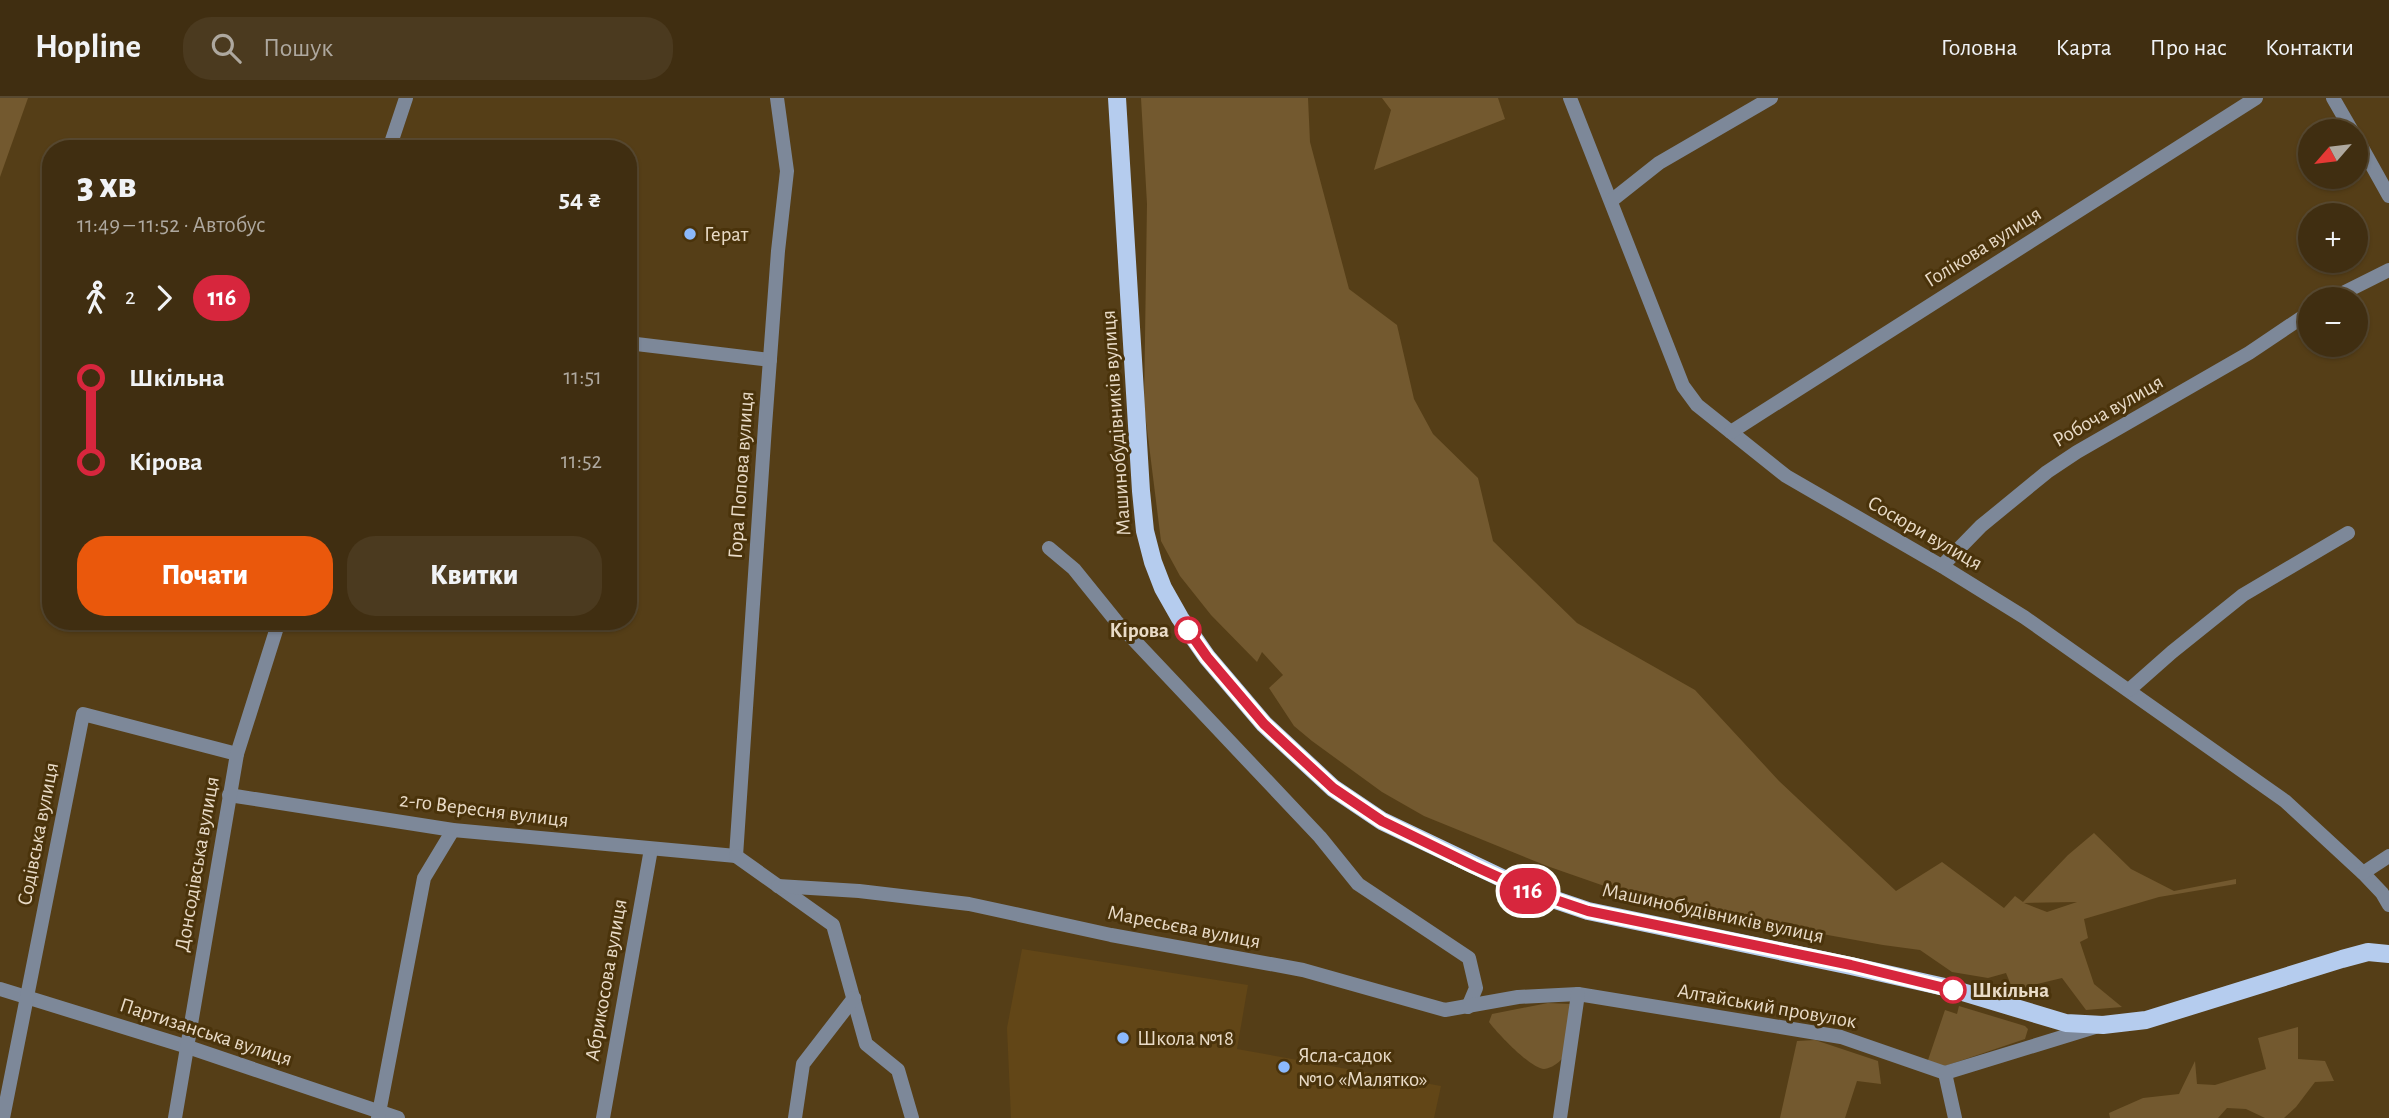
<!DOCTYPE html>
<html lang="uk">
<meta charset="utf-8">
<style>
:root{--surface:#402e11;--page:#4b3a1f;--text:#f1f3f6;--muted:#aea89f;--line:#594a31;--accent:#ea580c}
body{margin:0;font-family:"Alegreya Sans",sans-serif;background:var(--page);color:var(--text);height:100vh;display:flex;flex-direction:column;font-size:26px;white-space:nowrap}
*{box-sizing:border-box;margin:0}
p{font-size:23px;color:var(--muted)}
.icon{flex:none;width:38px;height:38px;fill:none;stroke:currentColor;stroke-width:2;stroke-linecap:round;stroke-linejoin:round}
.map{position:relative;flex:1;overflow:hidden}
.details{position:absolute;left:42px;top:42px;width:595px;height:490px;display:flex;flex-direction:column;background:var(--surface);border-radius:28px;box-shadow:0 2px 5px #0004,0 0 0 2px var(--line)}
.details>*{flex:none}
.badge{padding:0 14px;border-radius:23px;font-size:24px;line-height:46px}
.needle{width:46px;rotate:242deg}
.fabs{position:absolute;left:2298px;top:21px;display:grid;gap:14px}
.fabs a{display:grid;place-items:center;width:70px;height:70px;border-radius:50%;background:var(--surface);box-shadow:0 2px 5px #0004,0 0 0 2px var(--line);font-size:35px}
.map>.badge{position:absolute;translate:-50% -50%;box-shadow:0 0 0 4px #fff}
.legs{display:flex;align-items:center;gap:10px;height:77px;padding:0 35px;font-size:23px}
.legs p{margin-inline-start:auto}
.overview{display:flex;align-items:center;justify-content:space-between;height:119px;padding:0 35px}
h1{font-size:38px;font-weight:800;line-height:52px}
.action{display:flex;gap:14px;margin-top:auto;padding:14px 35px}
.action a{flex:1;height:80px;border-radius:28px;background:var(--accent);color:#fff;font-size:28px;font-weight:800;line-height:80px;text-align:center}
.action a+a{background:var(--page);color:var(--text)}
ul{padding:0 35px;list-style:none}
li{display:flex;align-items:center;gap:24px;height:84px;font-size:26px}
li i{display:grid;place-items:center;width:10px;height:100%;margin:0 9px;background:currentColor}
li i::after{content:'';width:18px;height:18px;margin:-9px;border:5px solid;border-radius:50%;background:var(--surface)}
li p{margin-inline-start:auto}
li:first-child i{background:linear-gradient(#0000 50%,currentColor 0)}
li:last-child i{background:linear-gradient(currentColor 50%,#0000 0)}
header{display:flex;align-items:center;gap:42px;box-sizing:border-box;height:98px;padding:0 35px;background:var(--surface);border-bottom:2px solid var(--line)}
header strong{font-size:33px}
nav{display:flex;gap:38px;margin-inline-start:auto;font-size:24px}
.search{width:490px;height:63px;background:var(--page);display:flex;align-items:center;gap:18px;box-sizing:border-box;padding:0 24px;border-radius:28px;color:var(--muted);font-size:26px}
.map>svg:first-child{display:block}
.built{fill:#624617}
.green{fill:#73592f;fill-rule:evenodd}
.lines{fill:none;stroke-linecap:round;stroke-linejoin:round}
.minor{stroke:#7d8899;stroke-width:14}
.primary{stroke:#b5ccee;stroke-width:18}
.line-1-casing{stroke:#fff;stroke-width:16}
.line-1{stroke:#d7263d;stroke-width:10}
.poi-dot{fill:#8bb9fc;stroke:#4a330b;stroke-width:2.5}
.stop-1-dot{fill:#fff;stroke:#d7263d;stroke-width:3.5}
.labels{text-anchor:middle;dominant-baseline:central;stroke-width:6;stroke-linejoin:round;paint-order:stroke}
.poi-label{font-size:21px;fill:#e9dbc7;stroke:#4a330b;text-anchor:start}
.street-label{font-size:21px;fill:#e9dbc7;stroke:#4a330b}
.stop-label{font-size:21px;font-weight:bold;fill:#e9dbc7;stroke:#4a330b;text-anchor:end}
</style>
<header>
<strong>Hopline</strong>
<div class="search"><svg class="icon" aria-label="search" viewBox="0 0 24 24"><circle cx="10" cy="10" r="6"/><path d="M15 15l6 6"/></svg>Пошук</div>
<nav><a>Головна</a><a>Карта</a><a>Про нас</a><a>Контакти</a></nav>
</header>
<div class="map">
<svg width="2389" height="1020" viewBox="0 0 2389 1020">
<rect width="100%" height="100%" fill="#553e17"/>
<path class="built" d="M1022,851L1248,887L1237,951L1441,988L1434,1020H1011L1007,930Z"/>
<g class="green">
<path d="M0,0H28L0,79Z"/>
<path d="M1141,0H1308L1310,44L1349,191L1397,227L1414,301L1433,336L1478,380L1493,443L1577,525L1695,592L1779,683L1896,793L1942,764L2004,810L2015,798L2023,804L2068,757L2094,735L2131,771L2174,793L2236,781V786L2159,799L2084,821L2088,840L2080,844L2094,886L2122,909L2086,912L2062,880L2013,892L2006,875L1988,880L1952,874L1920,852L1883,847L1656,806L1547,768L1424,718L1382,694L1312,643L1294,628L1269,590L1283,577L1262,554L1257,564L1211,517L1180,478L1161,443L1144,307L1147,106ZM2077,804L2047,814L2024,805L2076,804Z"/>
<path d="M1382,0H1498L1505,21L1374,72L1391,12Z"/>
<path d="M1548,905L1570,906L1563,960C1558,965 1552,970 1544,971C1531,971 1497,935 1489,924L1492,916Z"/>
<path d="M1959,908L2025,928L2028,931L2025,941L1942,969L1927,965L1945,912L1957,916Z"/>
<path d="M2298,929V961L2325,963L2334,983L2315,984L2296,1009L2284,1020H2265L2246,1011L2227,1010L2218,1020H2110L2109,1015L2143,1000L2179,996L2195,963L2197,986L2215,987L2266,971L2258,940Z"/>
<path d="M1815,942L1878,963L1881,986L1857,983L1845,1020H1780L1797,943Z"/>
</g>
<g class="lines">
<g class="minor">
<path d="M1570,0L1683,288L1697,307L1786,378L1945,470L2024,519L2285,703L2363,775L2382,795L2389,807"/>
<path d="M2333,0L2352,33"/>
<path d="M2356,39L2389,98"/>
<path d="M389,51L406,0"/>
<path d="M1611,103L1659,65L1771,0"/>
<path d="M2331,201L2389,172"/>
<path d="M628,245L770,262"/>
<path d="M1731,334L2256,0"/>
<path d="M1049,450L1074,471L1116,523L1320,739L1358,786L1469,860L1476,890L1468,909"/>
<path d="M1942,468L1981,428L2047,374L2077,354L2249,255L2310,214"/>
<path d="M2129,592L2172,554L2243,497L2348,435"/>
<path d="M229,697L453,732L736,758"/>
<path d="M736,758L765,328L778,153L787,73L777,0"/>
<path d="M736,758L833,827L866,946L898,972L912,1020"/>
<path d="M2363,775L2389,758"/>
<path d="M778,788L859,793L969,806L1111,837L1303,872L1445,912L1518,899L1578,896L1841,939L1945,975"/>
<path d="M0,891L188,949L398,1020"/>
<path d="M1945,975L2095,929"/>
<path d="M1945,975L1955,1020"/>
<path d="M3,1020L83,616L237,656"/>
<path d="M175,1020L237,656L279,523"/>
<path d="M378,1020L424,780L453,732"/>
<path d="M603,1020L651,751"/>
<path d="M795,1020L803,966L854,900"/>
<path d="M1560,1020L1578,896"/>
</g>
<path class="primary" d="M1117,0L1141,393L1145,433L1153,464L1163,490L1180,520L1207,559L1264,626L1333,690L1382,723L1529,793L1588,813L1851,868L1949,890L2066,925L2103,927L2146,922L2342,861L2368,854L2389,856"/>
</g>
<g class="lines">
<defs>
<path id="line-1" d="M1188,532L1207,559L1264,626L1333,690L1382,723L1474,768L1529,793L1588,813L1851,867L1953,892"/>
</defs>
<use href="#line-1" class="line-1-casing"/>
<use href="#line-1" class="line-1"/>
</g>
<g class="poi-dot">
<circle cx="690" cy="136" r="7"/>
<circle cx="1123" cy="940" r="7"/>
<circle cx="1284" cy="969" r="7"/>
</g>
<g class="stop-1-dot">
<circle cx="1188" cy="532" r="12"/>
<circle cx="1953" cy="892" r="12"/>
</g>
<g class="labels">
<g class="poi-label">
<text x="704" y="136">Герат</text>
<text x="1137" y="940">Школа №18</text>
<text x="1298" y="957">Ясла-садок<tspan x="1298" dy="24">№10 «Малятко»</tspan></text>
</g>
<g class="street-label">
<text transform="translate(1983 149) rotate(-32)">Голікова вулиця</text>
<text transform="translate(2108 313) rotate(-30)">Робоча вулиця</text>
<text transform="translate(1116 325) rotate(-94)">Машинобудівників вулиця</text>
<text transform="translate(741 377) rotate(-86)">Гора Попова вулиця</text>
<text transform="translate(1925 435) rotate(30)">Сосюри вулиця</text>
<text transform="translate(484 712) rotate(7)">2-го Вересня вулиця</text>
<text transform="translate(38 736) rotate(-79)">Содівська вулиця</text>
<text transform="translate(197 766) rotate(-80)">Донсодівська вулиця</text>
<text transform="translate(1713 815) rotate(12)">Машинобудівників вулиця</text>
<text transform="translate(1184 829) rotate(11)">Маресьєва вулиця</text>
<text transform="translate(606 882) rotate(-80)">Абрикосова вулиця</text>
<text transform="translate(1767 908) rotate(10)">Алтайський провулок</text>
<text transform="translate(206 934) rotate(18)">Партизанська вулиця</text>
</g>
<g class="stop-label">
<text x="1169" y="532">Кірова</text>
<text x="1972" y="892" text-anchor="start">Шкільна</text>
</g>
</g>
</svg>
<div class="fabs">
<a><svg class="needle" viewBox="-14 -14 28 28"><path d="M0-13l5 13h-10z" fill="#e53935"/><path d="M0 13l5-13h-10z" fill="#aea89f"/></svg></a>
<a>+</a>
<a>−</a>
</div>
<b class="badge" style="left:1528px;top:793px;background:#d7263d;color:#fff">116</b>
<section class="details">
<div class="overview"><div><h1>3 хв</h1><p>11:49 – 11:52 · Автобус</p></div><b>54 ₴</b></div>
<div class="legs"><svg class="icon" aria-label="walk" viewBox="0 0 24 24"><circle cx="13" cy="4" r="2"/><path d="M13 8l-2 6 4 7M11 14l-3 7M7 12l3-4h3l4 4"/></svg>2<svg class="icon" aria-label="forward" viewBox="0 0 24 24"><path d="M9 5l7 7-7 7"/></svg><b class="badge" style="background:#d7263d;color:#fff">116</b></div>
<ul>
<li><i style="color:#d7263d"></i><b>Шкільна</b><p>11:51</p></li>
<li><i style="color:#d7263d"></i><b>Кірова</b><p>11:52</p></li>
</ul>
<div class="action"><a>Почати</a><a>Квитки</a></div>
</section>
</div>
